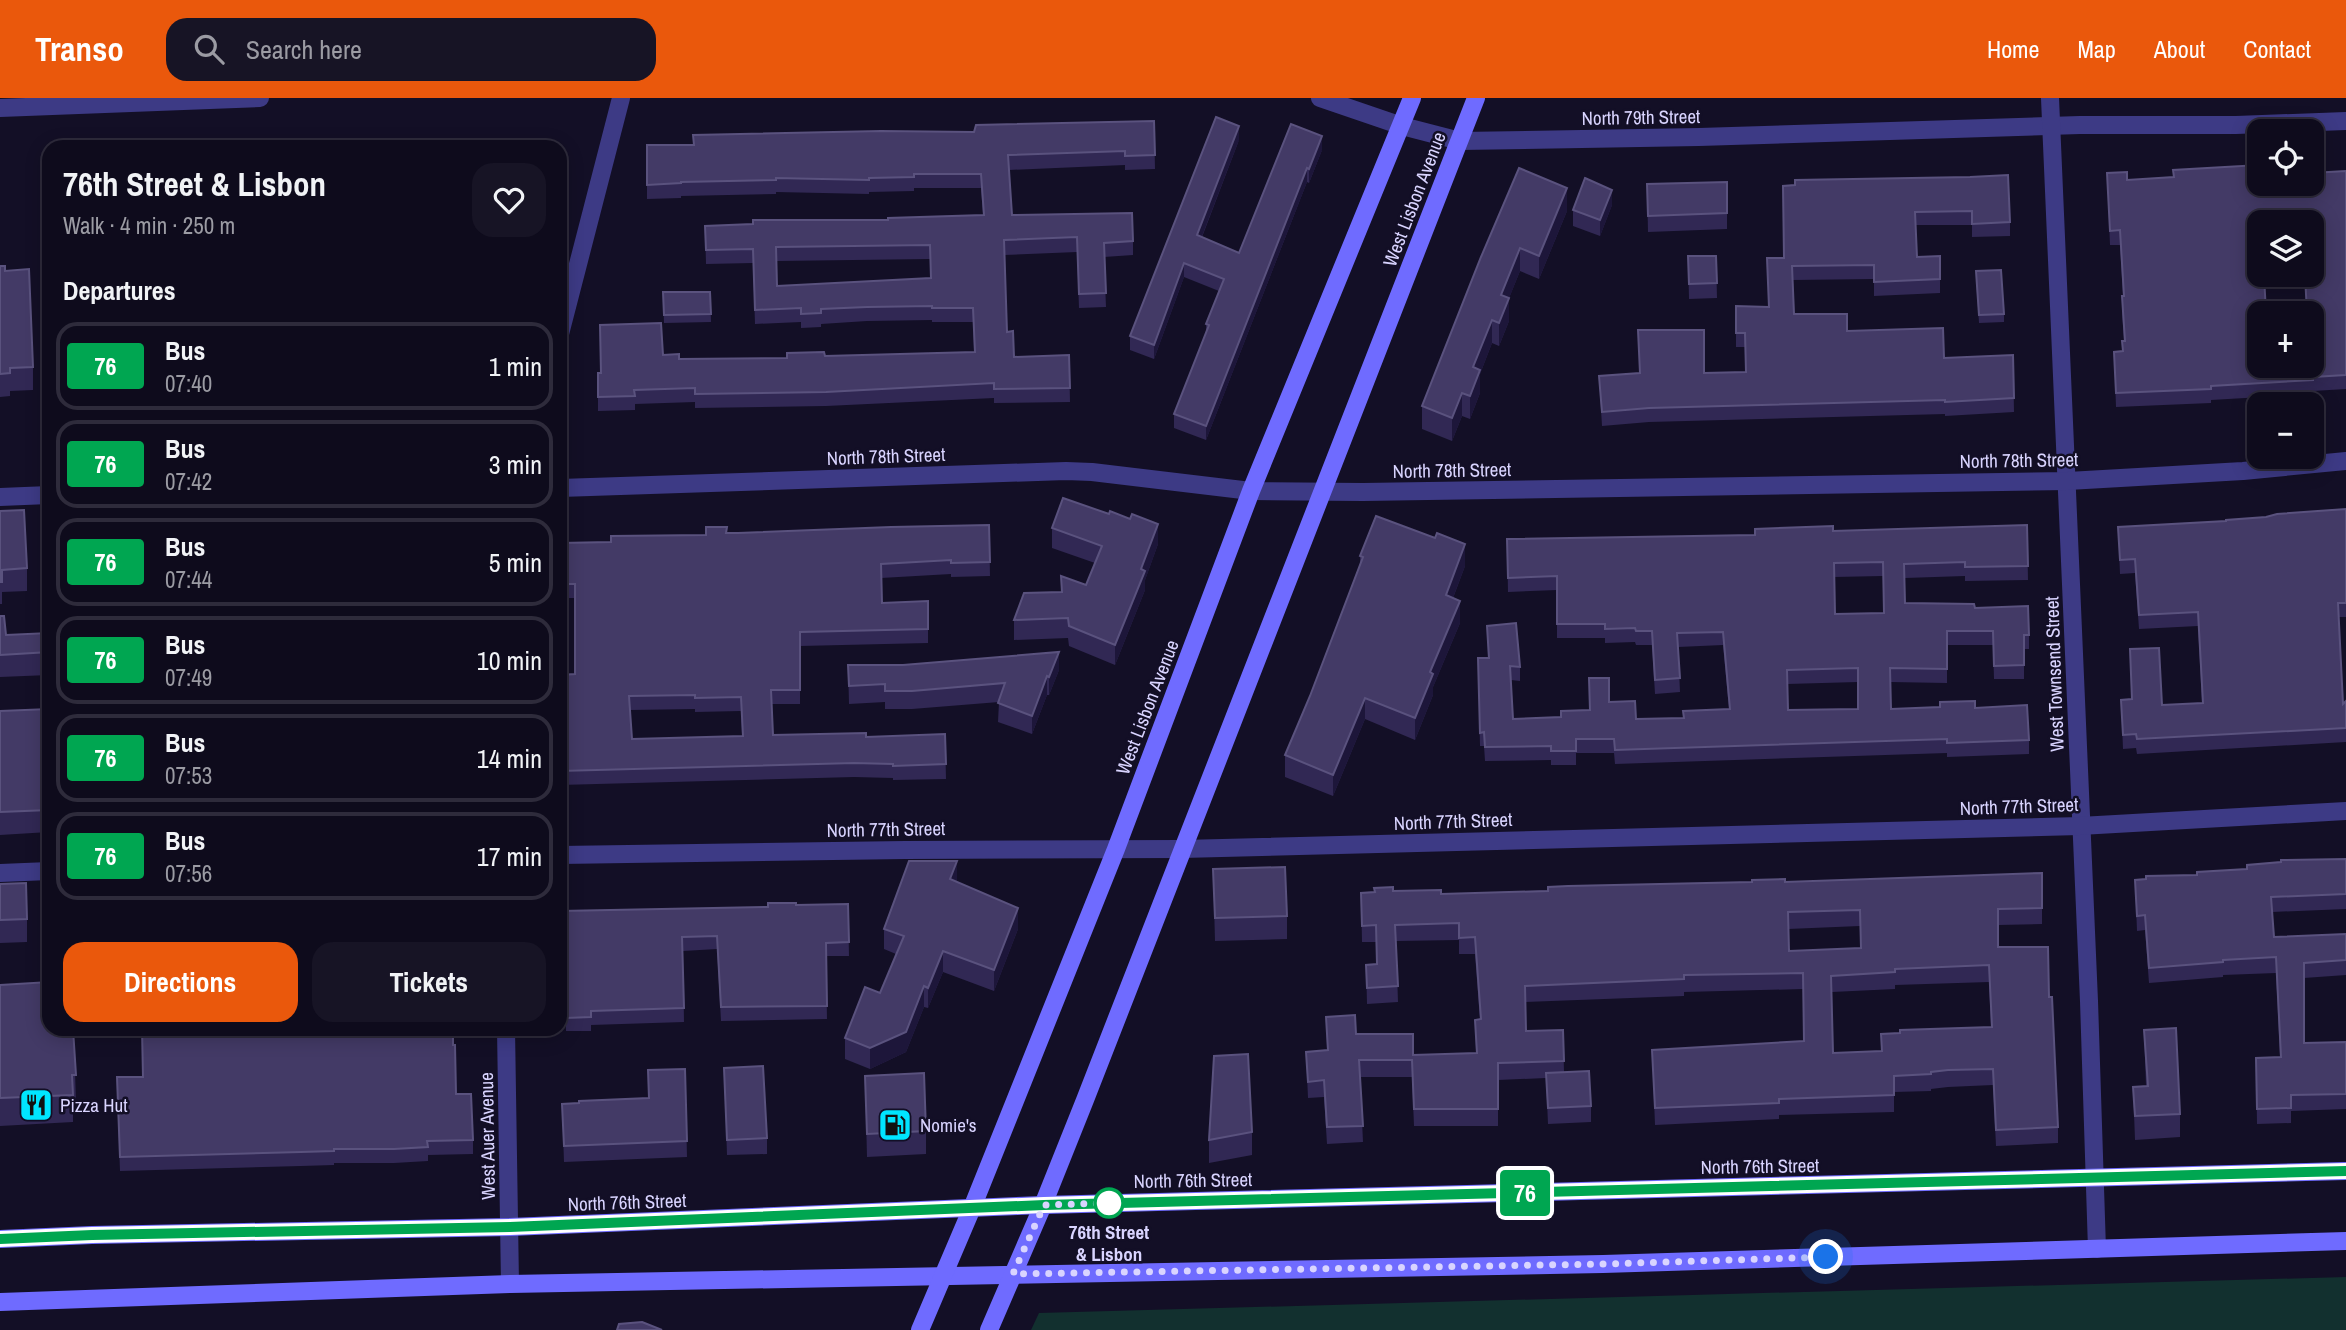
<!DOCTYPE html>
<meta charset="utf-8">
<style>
:root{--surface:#0e0b1c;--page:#171425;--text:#f1f3f6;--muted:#9b9ba3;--line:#2e2b3b;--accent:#ea580c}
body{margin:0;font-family:"Archivo Narrow",sans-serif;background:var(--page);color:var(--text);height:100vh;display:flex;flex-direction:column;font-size:26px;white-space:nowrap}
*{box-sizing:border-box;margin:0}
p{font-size:23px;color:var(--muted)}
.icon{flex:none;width:38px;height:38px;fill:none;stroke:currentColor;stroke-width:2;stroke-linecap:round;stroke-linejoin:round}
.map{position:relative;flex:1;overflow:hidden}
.sheet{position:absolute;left:42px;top:42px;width:525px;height:896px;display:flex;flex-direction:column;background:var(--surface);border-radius:21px;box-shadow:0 4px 18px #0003,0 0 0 2px var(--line)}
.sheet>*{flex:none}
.badge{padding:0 14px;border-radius:5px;font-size:24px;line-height:46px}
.buttons{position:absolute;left:2247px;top:21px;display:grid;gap:14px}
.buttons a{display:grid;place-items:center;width:77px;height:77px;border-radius:14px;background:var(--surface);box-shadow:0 4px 18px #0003,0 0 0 2px var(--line);font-size:35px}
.you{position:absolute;width:35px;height:35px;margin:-18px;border:5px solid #fff;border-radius:50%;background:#1a73e8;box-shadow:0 0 0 10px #1a73e833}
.map>.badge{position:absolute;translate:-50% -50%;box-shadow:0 0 0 4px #fff}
h2{padding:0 21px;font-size:26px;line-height:63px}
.round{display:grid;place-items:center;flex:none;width:74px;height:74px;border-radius:21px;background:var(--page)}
.summary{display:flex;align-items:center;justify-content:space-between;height:119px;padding:0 21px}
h1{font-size:33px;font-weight:700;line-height:52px}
.primary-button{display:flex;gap:14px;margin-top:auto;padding:14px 21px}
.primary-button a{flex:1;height:80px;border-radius:21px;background:var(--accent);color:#fff;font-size:28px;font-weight:700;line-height:80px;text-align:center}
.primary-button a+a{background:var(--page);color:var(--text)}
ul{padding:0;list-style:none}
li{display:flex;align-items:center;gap:21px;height:88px;margin:0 14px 10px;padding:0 7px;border:4px solid var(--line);border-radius:21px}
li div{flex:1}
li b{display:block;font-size:26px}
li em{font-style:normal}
li .badge{min-width:77px;font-weight:700;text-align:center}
header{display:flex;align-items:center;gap:42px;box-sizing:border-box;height:98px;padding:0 35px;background:var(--accent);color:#fff}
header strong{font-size:33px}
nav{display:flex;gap:38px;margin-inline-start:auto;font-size:24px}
.search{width:490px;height:63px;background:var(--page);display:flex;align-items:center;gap:18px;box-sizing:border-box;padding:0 24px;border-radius:21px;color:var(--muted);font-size:26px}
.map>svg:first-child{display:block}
.green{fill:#12302f}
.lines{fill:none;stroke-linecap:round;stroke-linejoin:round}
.street{stroke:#3d3a85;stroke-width:18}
.secondary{stroke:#6f6bff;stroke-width:18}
.wall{fill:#312854;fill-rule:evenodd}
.shaded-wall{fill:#1d163a}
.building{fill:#433a66;stroke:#5a527e;stroke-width:2;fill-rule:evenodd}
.line-casing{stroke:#fff;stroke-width:16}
.line{stroke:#00a651;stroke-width:10}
.walk{stroke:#d9d4ff;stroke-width:7;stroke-dasharray:0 12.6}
.stop-dot{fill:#fff;stroke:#00a651;stroke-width:3.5}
.labels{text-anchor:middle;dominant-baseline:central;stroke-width:5;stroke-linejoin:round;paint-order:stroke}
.street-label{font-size:19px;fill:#d9d4ff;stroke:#130f26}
.poi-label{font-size:19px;fill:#d9d4ff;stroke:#130f26;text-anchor:start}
.stop-label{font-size:19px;font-weight:bold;fill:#d9d4ff;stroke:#130f26}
</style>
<header>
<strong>Transo</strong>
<div class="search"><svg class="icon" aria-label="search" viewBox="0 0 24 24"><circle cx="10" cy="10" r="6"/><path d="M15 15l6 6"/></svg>Search here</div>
<nav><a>Home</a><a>Map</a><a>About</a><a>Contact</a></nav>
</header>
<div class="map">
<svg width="2346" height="1232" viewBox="0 0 2346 1232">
<rect width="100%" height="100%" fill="#130f26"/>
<path class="green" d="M2346,1179V1232H1031L1039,1215Z"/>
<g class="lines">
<g class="street">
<path d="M1320,0L1402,28L1460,43L1699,39L2080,27H2236L2346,23"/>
<path d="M2050,0L2089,903L2097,1151"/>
<path d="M0,10L260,0"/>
<path d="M560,236L621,0"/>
<path d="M560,390L1066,373L1092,374L1251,393L1363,394L2068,383L2243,373L2346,363"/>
<path d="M0,399L49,397"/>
<path d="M560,757L905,752L1182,751L2080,728L2346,713"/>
<path d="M0,775L49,773"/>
<path d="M506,931L510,1186"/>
</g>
<g class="secondary">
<path d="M0,1141L92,1137L510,1129L1043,1107L2346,1073"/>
<path d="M0,1204L510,1186L1603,1166L2346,1143"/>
<path d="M920,1232L972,1110L1116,751L1251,393L1412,0"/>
<path d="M989,1232L1043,1107L1085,1002L1476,0"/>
</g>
</g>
<g class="wall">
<path d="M1154,23L1155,71L1125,72V67L1009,72L1012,117L1133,143V157L1104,159L1106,209L1079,210L1077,154L1004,157L1007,234L1014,259L1069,257L1070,304L994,305V300L826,308L695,310V304L635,306V312L598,313V275L663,257L679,261L787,260L825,258L974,254L973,224H932V222L867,223L821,226V229L801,230V224L755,226L753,165L706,166L705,128L888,122L983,117L981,90H914V93L869,94V96L776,94V96L681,98V100L647,101V47H693L974,34ZM930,161L931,180L777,188V163Z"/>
<path d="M1239,42L1202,139L1239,155L1322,52L1309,85L1307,84L1206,342L1174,330V316L1206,234V226L1219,193L1184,179L1154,261L1130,252V238Z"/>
<path d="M2346,73V291L2313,293V296L2211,302V305L2116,309L2114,254L2122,253V243H2124L2122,213L2123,198L2120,147H2110L2107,75L2127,82L2259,86ZM2259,124H2312V177H2305L2307,215H2312V268H2259Z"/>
<path d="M1970,79L2010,124V138L1972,139V127H1916L1917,159L1940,158V195L1874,198V181L1793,182L1794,216L1847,233L1944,260L2013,257L2014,314L1945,318V316L1649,324L1602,328L1599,278L1746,274L1745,249H1736V208L1769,209L1767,160H1784Z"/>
<path d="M1727,84V131L1648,134L1647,86Z"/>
<path d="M1612,107L1600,138L1573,128V112Z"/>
<path d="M1567,113L1539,181L1520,173L1509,200V223L1499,248L1492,245L1480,276V295L1470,321L1462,318L1452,343L1422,331V308L1481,159Z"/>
<path d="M1688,158H1716L1717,200L1689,201Z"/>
<path d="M0,168L5,173L33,269V292L10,293V298L0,299Z"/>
<path d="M1976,181L2004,216V224L1979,225Z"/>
<path d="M663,194H710L711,224L664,225Z"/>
<path d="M2346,411V519H2339L2343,606L2346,603V644L2137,656L2136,650L2123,651L2121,602H2132L2130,551L2162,607L2202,605L2198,528L2139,531L2135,475L2120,476L2118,429L2226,423Z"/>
<path d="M0,413L27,470V493L2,494V506H0Z"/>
<path d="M989,427L990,478L951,479V476L881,480L882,505L928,503V545L800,548V606H772L773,637L866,639L945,636L946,681L893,682V680L854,679L560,687V577L575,576V500H560V445L611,444L726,435H738ZM695,611V614L741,613L742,638L632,641L630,612Z"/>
<path d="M2027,427L2028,482L1965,483V478L1905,480V505L1975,510L2029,537V551H2024V581H1994L1993,547H1947V585L1890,584L1891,611L1975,610L2029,642V656L1947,659V655L1615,666L1614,655H1576V667H1551V662L1485,663L1484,648H1480L1478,560H1488L1487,528L1520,569V583L1511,582L1513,621L1561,619L1590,612L1609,604L1636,621L1683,620L1729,611L1723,547L1678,549L1680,594L1655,596L1652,547H1636L1635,544L1605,545V540H1557V492L1508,494L1507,441L1755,437ZM1883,478L1884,515L1835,516L1834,479ZM1858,584V611L1788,612L1787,586Z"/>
<path d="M1052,430L1158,446L1145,482V492L1115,567L1069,548L1068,540L1014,542V522L1061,494L1086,487L1095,465L1052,450Z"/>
<path d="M1360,458L1465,468L1453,500L1460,525L1433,589V597L1415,642L1365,621L1333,698L1285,679V657L1310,598L1360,466Z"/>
<path d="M0,518L6,537L49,535V577L0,579Z"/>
<path d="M848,567L1059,572L1049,597H1047L1032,636L998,624L999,604L912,611H885V604L849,606Z"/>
<path d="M49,611V734L0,737V613Z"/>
<path d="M2346,761V811L2272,814L2274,839L2346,836V877L2304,880V945L2346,944V1011L2291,1013V1025L2257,1026L2256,960L2280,959L2276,875L2223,877V879L2149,885L2145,832L2137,833L2135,782L2197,777Z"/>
<path d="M1213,771L1287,818V841L1215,843Z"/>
<path d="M2042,775V826L1998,827V849L2049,899L2058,1029V1045L1996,1048L1993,987L1948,989L1931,991V993L1894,994V1014L1779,1017V1021L1655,1027L1652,952L1804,943L1803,891L1684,894V898L1525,904L1526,933L1563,932L1564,974L1591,1008V1024L1548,1026L1546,980L1498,982V1028H1414L1412,979H1360L1363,1044L1327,1046L1324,999L1308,1000L1306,954L1327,952L1326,919L1356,936L1413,957L1476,955L1475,922H1480L1475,856H1459V842L1396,843L1398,904L1367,906L1366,867L1376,866V844H1362L1361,795L1393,793L1441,796ZM1860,828V850L1789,853L1788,831ZM1989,884L1991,929L1881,936V953L1833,955L1832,894L1895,891V887Z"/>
<path d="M957,784L1018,831L994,893L943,874L928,910L924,909L906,954L870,971L845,961V940L880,895L896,856L884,851V831Z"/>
<path d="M0,786L27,821V844L0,845Z"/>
<path d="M848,806L849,858H826L827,921L721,923L717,851L683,853L684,924L591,927V933H566L565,877H560V813L768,809L796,807Z"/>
<path d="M0,887L49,931H118V940H74L76,1005H73V1024L0,1028Z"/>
<path d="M2144,932L2180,1016V1039L2135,1042L2133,989L2146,988Z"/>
<path d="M453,947L456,996L473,1042V1056L428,1057V1063L394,1065H334V1067L301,1068L120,1073L117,994L143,979Z"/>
<path d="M724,970L767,1040V1056L727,1057Z"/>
<path d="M685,971L687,1059L564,1064L562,1006L648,1000Z"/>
<path d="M865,978L926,1033V1056L867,1059Z"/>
<path d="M1252,1034V1057L1209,1065V1042Z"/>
</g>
<g class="shaded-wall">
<path d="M1239,28V42L1197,151V137Z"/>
<path d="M1322,38V52L1309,85V71Z"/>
<path d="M1307,70V84L1206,342V328Z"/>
<path d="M1567,90V113L1539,181V158Z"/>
<path d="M1612,92V107L1600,138V122Z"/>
<path d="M1520,150V173L1501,220V197Z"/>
<path d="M1184,165V179L1154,261V247Z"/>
<path d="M1509,200V223L1499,248V225Z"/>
<path d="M1492,222V245L1480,276V295L1470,321V298L1473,269Z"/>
<path d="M1462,295V318L1452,343V320Z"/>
<path d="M1158,426V446L1145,482V492L1115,567V547L1141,471Z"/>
<path d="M1465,446V468L1446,518V497Z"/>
<path d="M1460,503V525L1433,589V597L1415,642V620L1430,574Z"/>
<path d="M1059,554V572L1049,597V579Z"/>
<path d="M1047,578V597L1032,636V618Z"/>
<path d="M1365,600V621L1333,698V677Z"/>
<path d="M957,763V784L950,781Z"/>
<path d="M1018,810V831L994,893V872Z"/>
<path d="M943,853V874L928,910V890Z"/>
<path d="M924,888V909L906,954L870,971V950Z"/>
</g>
<g class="building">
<path d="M1216,19L1239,28L1197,137L1239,155L1291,26L1322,38L1309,71L1307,70L1206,328L1174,316L1209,227L1206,226L1224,181L1184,165L1154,247L1130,238Z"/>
<path d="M1154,23L1155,57L1125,58V53L1008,57L1012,117L1132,115L1133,143L1104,145L1106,195L1079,196L1077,139L1004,142L1007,234L1013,233L1014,259L1069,257L1070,290L994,291V285L826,294L695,296V290L634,292L635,298L598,299V275H601L600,227L661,225L663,257L679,256V261L787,260V255L824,254L825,258L975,254L973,210H932V208L867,209L821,211V215L801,216V210L755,212L753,151L706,152L705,128L753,126V122H888V120L984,117L981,76H914V79L869,80V82L776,80V82L681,84V85L647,87V47H694L693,37L881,33L974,34L976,27ZM930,147L931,180L777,188L776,149Z"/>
<path d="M461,43H484V45L537,44V49H324H330V46H393V47Z"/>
<path d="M2259,67V86H2312V75L2346,73V277L2313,279V282L2211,288V291L2116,295L2114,254L2123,253L2122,243H2125L2122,198H2124L2120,132L2110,133L2107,75L2127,74V82L2174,79L2173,72ZM2259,124H2312V177H2305L2307,215H2312V268H2259V215H2266L2264,177H2259Z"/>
<path d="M1519,70L1567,90L1539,158L1520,150L1501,197L1509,200L1499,225L1492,222L1473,269L1480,272L1470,298L1462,295L1452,320L1422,308L1481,159Z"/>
<path d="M2008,77L2010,124L1972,126V113L1915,114L1917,159L1940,158V181L1874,184V167L1792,168L1794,216H1847V233L1943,230L1944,260L2013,257L2014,300L1945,304V302L1649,310L1602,314L1599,278L1640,275L1638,232H1704V275L1746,274L1745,235H1736V208L1769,209L1767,160H1784L1783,88L1795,87V82L1970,79Z"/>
<path d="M1585,80L1612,92L1600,122L1573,112Z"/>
<path d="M1727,84V115L1648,118L1647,86Z"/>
<path d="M1688,158H1716L1717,185L1689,186Z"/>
<path d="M0,168H5V173L29,171L33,269L10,270V275L0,276Z"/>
<path d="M2001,172L2004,216L1979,217L1976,173Z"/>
<path d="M663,194H710L711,216L664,217Z"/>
<path d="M1063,400L1109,416L1110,413L1130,421L1132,416L1158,426L1141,471L1145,473L1115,547L1069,528L1068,520L1014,522L1024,495L1062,494L1061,478L1086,487L1102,448L1052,430Z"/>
<path d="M2346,411V505H2338L2343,606L2346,603V630L2137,641L2136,636L2123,637L2121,602L2132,601L2130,551L2159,550L2162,607L2203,605L2198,514L2139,517L2135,461L2120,462L2118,429L2226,423V422L2266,419L2277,416Z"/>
<path d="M24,412L27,470L2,472V484H0V413Z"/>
<path d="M1376,418L1435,440L1437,435L1465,446L1446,497L1460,503L1430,574L1433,576L1415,620L1365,600L1333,677L1285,657L1310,598L1363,459L1360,458Z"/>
<path d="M989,427L990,464L951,465V462L881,466L882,505L928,503V531L800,534V592H771L773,637L866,635V639L945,636L946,666L893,668V666L854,665L560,673V577L575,576V486H560V445L611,444V438L706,437V429H727L726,435H738L891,429ZM695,597V600L741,599L743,638L632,641L629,598Z"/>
<path d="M2027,427L2028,468L1965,469V464L1904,466L1905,505L1974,506L1975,510L2028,508L2029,537H2024V567L1994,568L1993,533H1947V571L1890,570L1891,611L1940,609V604L1975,603V610L2027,607L2029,642L1947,645V641L1615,652L1614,641H1576V653H1551V648L1485,649L1484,634L1480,635L1478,560H1489L1487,528L1516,525L1520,569L1510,568L1513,621L1561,619V613L1590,612L1589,580H1609V604L1635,603L1636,621L1684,620L1683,613L1730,611L1723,534L1677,535L1680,580L1655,582L1652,533H1636L1635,530L1605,531V526H1557V478L1508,480L1507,441L1755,437V431L1833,428V433ZM1883,464L1884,515L1835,516L1834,465ZM1858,570V611L1788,612L1787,572Z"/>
<path d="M0,518H4L6,537L49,535V554L0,557Z"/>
<path d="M1059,554L1049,579L1047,578L1032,618L998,605L1005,585L912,593H885V586L849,588L848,567H903Z"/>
<path d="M49,611V712L0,714V613Z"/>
<path d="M2346,761V796L2271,799L2274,839L2346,836V862L2304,865V945L2346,944V996L2291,997V1010L2257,1011L2256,960L2281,959L2276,859L2223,862V864L2149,870L2145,817L2137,818L2135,782L2146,781V778L2197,777V774L2247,771V767L2281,764V762Z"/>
<path d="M909,763H957L950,781L1018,810L994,872L943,853L928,890L924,888L906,934L870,950L845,940L865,889L880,895L904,838L884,831Z"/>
<path d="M1285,769L1287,818L1215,820L1213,771Z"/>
<path d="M2042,775V810L1998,811V849H2048L2049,899H2052L2058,1029L1996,1032L1993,971L1948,972L1931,974V976L1894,978V997L1779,1001V1005L1655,1010L1652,952L1804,943L1803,875L1684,877V881L1525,888L1526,933L1563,932L1564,963L1498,965V1011H1414L1412,962H1359L1363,1028L1327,1029L1324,982L1308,984L1306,954L1328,952L1326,919L1355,917L1356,936H1413V957L1477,955L1475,922L1481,921L1475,839L1459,840V825L1395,827L1398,888L1367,890L1366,867L1377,866L1376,827L1362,828L1361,795L1375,794L1374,790L1393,789V793L1441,792V796L1548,793V789L1568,788L1752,784V782L1785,781V784ZM1860,812L1861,850L1789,853L1788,814ZM1989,867L1992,929L1900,932V935L1881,936L1882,953L1833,955L1831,878L1895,874V871Z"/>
<path d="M26,785L27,821L0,822V786Z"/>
<path d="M768,805H796V807L848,806L849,844L826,845L827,908L721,909L717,838L682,839L684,910L591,913V919L566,920L565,863H560V813L768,809Z"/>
<path d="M49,884V931H73L76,977H72L73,997L0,1000V887Z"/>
<path d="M2176,930L2180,1016L2135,1018L2133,989L2148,988L2144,932Z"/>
<path d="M142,931H453V947H455L456,996H471L473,1042L427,1043L428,1049L394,1051H334V1053L301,1054L120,1059L117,979H143Z"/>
<path d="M1248,956L1252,1034L1209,1042L1214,958Z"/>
<path d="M763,968L767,1040L727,1042L724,970Z"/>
<path d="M685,971L687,1043L564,1048L562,1006L579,1005V1003L649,1000L648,972Z"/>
<path d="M1589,973L1591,1008L1548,1010L1546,975Z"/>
<path d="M924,975L926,1033L867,1036L865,978Z"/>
<path d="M642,1224L662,1232H617L619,1226Z"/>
</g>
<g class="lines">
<defs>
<path id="line" d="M0,1141L92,1137L510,1129L1044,1107L2346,1073"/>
</defs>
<use href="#line" class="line-casing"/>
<use href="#line" class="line"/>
<path class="walk" d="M1109,1105L1044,1107L1013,1176L1604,1166L1826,1159"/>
</g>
<defs>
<symbol id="restaurant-square" viewBox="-11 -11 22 22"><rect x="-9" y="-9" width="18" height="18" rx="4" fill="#00e5ff" stroke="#130f26"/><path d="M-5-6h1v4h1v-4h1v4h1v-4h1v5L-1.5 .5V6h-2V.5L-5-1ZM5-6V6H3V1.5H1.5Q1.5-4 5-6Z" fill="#111"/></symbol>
<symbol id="fuel-square" viewBox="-11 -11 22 22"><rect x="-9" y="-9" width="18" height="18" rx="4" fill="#00e5ff" stroke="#130f26"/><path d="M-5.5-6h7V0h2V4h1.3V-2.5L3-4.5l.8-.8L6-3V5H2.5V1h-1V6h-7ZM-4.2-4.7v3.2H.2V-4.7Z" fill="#111"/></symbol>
</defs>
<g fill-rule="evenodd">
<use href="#restaurant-square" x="17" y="988" width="38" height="38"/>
<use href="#fuel-square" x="876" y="1008" width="38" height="38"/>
</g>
<circle class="stop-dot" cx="1109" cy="1105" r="14"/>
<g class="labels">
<g class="street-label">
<text transform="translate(1641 19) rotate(-1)">North 79th Street</text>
<text transform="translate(1414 101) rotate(-69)">West Lisbon Avenue</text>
<text transform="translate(886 358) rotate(-2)">North 78th Street</text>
<text transform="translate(2019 362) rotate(-1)">North 78th Street</text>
<text transform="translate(1452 372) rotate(-1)">North 78th Street</text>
<text transform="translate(2054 576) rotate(-92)">West Townsend Street</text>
<text transform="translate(1147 609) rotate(-69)">West Lisbon Avenue</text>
<text transform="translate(2019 708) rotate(-2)">North 77th Street</text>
<text transform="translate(1453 723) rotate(-2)">North 77th Street</text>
<text transform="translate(886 731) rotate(-1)">North 77th Street</text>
<text transform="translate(487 1038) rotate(-91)">West Auer Avenue</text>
<text transform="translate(1760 1068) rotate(-1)">North 76th Street</text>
<text transform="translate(1193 1082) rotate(-1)">North 76th Street</text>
<text transform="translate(627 1104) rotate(-2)">North 76th Street</text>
</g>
<g class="poi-label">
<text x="60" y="1007">Pizza Hut</text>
<text x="920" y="1027">Nomie's</text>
</g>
<g class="stop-label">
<text x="1109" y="1134">76th Street<tspan x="1109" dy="22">&amp; Lisbon</tspan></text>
</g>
</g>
</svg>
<div class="buttons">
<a><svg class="icon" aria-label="locate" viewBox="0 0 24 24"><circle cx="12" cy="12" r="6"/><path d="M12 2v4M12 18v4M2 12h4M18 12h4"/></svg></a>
<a><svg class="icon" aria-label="layers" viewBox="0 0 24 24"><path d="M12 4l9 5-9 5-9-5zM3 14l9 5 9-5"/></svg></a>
<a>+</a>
<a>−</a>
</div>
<div class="you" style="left:1826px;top:1159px"></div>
<b class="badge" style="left:1525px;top:1095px;background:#00a651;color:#fff">76</b>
<section class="sheet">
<div class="summary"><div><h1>76th Street &amp; Lisbon</h1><p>Walk · 4 min · 250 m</p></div><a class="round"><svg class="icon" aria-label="heart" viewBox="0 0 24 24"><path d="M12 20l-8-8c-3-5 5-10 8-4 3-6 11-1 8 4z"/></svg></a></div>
<h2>Departures</h2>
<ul>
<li><span class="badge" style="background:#00a651;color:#fff">76</span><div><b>Bus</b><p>07:40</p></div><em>1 min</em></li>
<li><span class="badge" style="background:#00a651;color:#fff">76</span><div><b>Bus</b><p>07:42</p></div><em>3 min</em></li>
<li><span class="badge" style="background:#00a651;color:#fff">76</span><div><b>Bus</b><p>07:44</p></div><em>5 min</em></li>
<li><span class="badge" style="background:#00a651;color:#fff">76</span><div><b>Bus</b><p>07:49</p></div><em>10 min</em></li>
<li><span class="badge" style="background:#00a651;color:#fff">76</span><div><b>Bus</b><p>07:53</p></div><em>14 min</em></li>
<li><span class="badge" style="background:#00a651;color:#fff">76</span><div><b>Bus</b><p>07:56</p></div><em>17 min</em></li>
</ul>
<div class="primary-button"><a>Directions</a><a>Tickets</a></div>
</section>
</div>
